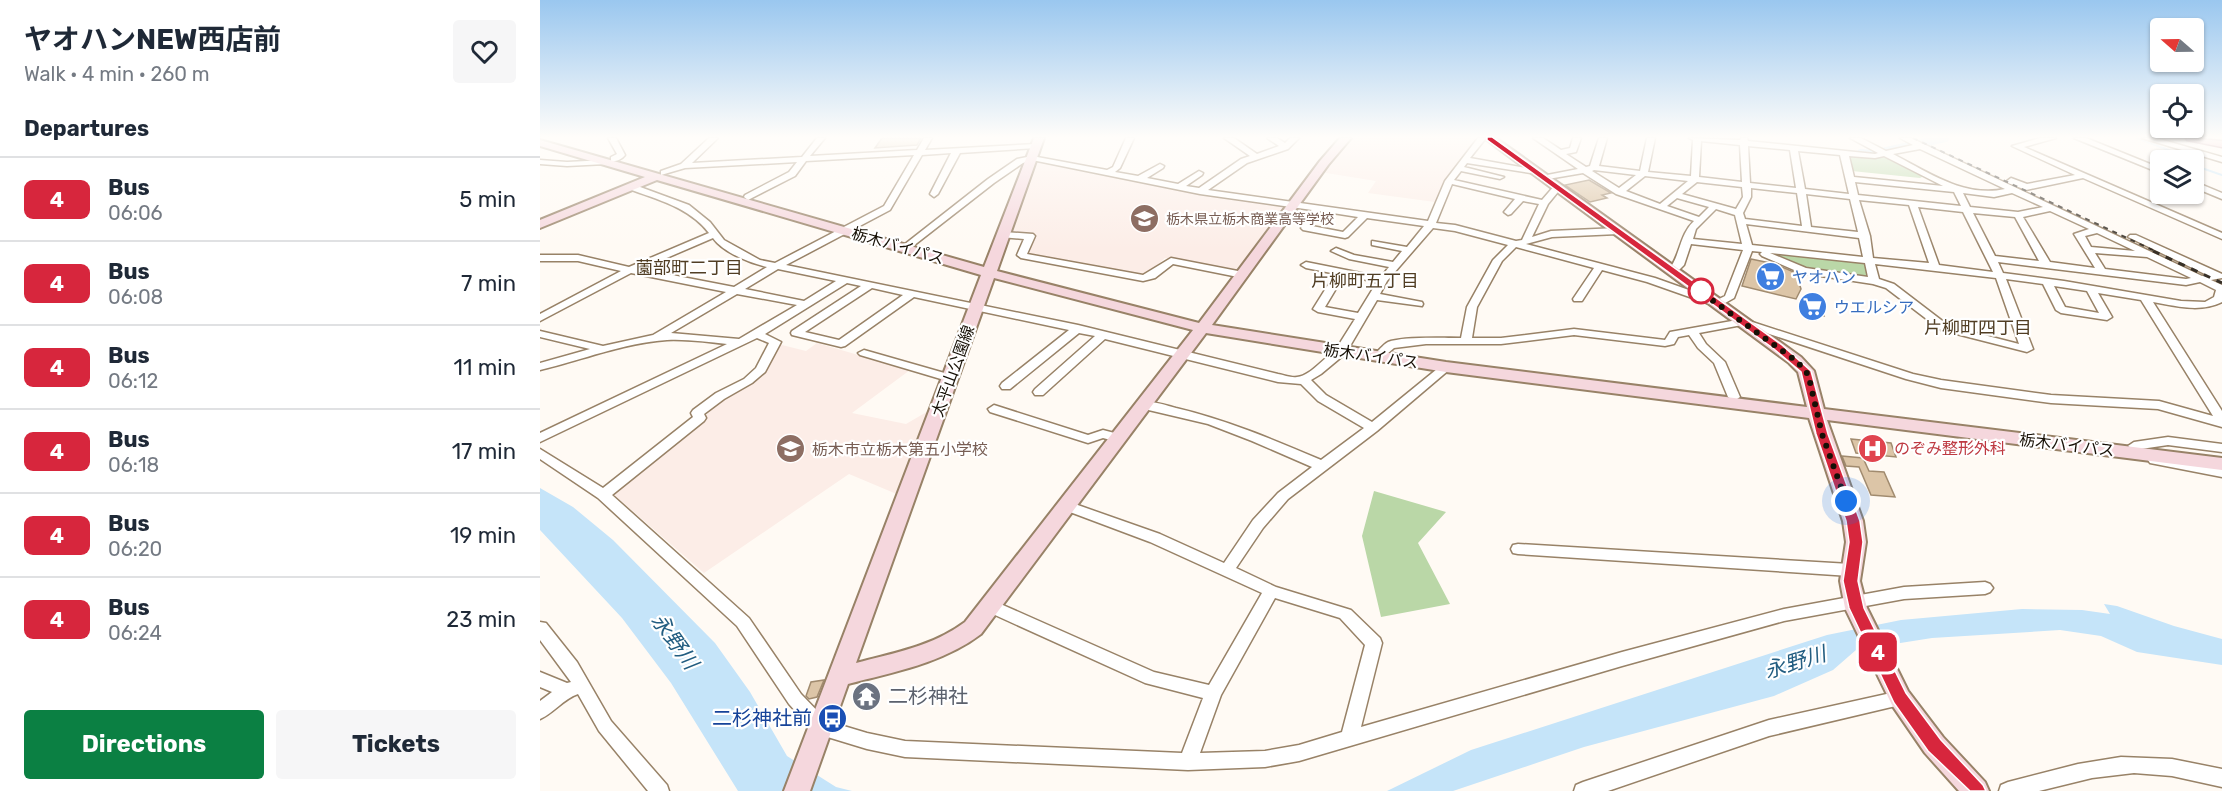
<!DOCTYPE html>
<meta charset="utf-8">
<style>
:root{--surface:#fff;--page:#f6f6f7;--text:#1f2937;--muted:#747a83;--line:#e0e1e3;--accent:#0b8043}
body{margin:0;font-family:Rubik,"Noto Sans JP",sans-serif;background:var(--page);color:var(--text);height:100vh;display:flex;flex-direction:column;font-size:22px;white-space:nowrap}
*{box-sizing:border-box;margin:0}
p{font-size:20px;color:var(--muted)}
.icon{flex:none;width:33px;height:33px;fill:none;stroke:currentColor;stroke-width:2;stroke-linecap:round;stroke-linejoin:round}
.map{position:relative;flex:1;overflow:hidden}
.sheet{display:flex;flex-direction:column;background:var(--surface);width:540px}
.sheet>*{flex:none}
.badge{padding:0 12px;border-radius:9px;font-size:21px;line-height:39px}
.needle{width:39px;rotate:290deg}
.buttons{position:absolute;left:1610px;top:18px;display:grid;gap:12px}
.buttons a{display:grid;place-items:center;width:54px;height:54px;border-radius:6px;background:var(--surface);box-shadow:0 2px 4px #0004;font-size:30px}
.you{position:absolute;width:30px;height:30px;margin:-15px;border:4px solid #fff;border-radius:50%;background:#1a73e8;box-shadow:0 0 0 9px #1a73e833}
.map>.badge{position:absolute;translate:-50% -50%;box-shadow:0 0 0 3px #fff}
h2{padding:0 24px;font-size:22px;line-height:54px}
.round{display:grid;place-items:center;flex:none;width:63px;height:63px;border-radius:6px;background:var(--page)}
.head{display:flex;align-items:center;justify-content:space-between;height:102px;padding:0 24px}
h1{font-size:28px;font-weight:700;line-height:45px}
.action{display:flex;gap:12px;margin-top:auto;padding:12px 24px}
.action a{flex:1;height:69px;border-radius:6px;background:var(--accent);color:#fff;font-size:24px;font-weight:700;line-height:69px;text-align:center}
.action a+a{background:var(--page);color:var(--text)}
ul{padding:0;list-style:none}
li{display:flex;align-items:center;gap:18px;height:84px;padding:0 24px;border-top:2px solid var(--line)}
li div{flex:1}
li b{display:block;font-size:22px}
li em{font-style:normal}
li .badge{min-width:66px;font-weight:700;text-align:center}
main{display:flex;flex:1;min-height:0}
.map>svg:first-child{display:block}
.education{fill:#fcede7}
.green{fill:#bad7a7}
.water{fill:#c5e4f9}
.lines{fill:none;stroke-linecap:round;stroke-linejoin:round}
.stream{stroke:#c5e4f9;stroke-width:2}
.canal{stroke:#c5e4f9;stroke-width:8}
.building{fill:#dcc5a7;stroke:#a18b6f;stroke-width:1.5}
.street-casing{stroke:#988267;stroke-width:3}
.secondary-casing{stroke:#988267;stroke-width:4}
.primary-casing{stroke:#98565f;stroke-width:3}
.street{fill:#fff;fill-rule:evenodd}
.secondary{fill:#f5d7dd;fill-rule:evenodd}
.primary{fill:#ebb0bc;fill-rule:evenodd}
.rail-far1{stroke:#373027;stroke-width:2;stroke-dasharray:5 5;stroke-linecap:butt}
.rail{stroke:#373027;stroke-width:3;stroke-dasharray:7 7;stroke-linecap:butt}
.line{fill:#d7263d;stroke:#fff;stroke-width:1.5}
.walk{stroke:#171006;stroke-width:6;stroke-dasharray:0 10.8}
.stop-dot{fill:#fff;stroke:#d7263d;stroke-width:3}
.labels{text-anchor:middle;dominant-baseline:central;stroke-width:4.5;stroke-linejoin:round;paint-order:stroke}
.far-education-label{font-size:14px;fill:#785e54;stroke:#fff;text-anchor:start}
.street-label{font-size:16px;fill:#171006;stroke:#fff}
.shop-label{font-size:16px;fill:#366cbe;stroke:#fff;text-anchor:start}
.health-label{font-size:16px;fill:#be3a42;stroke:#fff;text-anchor:start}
.education-label{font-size:16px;fill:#785e54;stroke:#fff;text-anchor:start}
.neighbourhood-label{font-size:18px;fill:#513e24;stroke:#fff}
.near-worship-label{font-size:20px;fill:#5b616d;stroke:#fff;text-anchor:start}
.near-transit-label{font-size:20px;fill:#164399;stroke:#fff;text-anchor:end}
.near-water-label{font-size:21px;font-style:italic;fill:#225d81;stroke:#fff}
</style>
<main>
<section class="sheet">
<div class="head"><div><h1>ヤオハンNEW西店前</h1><p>Walk · 4 min · 260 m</p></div><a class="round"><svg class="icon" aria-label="heart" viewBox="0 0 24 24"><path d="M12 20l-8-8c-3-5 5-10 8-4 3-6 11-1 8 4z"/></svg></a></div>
<h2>Departures</h2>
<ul>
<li><span class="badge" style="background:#d7263d;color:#fff">4</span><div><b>Bus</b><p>06:06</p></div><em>5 min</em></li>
<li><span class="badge" style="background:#d7263d;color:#fff">4</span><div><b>Bus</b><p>06:08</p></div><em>7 min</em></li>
<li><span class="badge" style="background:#d7263d;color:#fff">4</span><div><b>Bus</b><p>06:12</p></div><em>11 min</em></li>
<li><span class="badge" style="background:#d7263d;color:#fff">4</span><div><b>Bus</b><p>06:18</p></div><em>17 min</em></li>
<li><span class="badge" style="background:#d7263d;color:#fff">4</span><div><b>Bus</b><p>06:20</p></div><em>19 min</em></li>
<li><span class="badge" style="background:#d7263d;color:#fff">4</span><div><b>Bus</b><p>06:24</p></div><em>23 min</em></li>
</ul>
<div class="action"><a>Directions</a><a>Tickets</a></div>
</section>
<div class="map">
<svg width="1682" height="791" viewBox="0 0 1682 791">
<rect width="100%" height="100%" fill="#fffaf4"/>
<g class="education">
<path d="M811,138H939L916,168L895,202L828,193L836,181L780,172Z"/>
<path d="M496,160L745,206L696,271L625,258L605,276L487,255L494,234L470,232Z"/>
<path d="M277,343L370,370L312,413L366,424L390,410L359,495L309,474L164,573L73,494L164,418L174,406L223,374L238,344L266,351Z"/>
</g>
<g class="green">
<path d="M1312,154L1348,158L1384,176L1380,178L1312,171L1308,155Z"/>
<path d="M1228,252L1327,262L1328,278L1263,269L1228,254Z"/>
<path d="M834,491L906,512L878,543L910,604L841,617L822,536Z"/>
</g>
<g class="water">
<path d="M0,488L33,507L73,540L175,643L210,692L247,756L296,787L312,791H198L131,683L82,618L0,530Z"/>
<path d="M1564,604L1577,606L1634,626L1682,639V665L1597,652L1561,636L1520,630L1392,638L1316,650L1293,670L1234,696L1044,747L913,791H847L931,750L1287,635L1361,620L1482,609L1542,610L1570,614Z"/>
</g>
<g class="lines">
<g class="stream">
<path d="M1532,138L1620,173"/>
<path d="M1597,138L1639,154L1644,160"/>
<path d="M1653,165L1682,175"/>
</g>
<g class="canal">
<path d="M1171,138L1192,140"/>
<path d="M1321,153L1333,154L1405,138"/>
</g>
</g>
<g class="building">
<path d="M342,138H381L377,145L335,148Z"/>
<path d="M1049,180L1071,193L1062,195L1067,198L1050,202L1025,185Z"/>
<path d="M1211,259L1235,264L1256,273L1261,289L1256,299L1202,286Z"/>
<path d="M1263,297L1276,298L1284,316L1270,315Z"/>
<path d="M1311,439L1351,443L1356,457L1316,453Z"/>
<path d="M1302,456L1323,458L1329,471L1344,472L1355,497L1331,495L1319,467L1306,466Z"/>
<path d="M284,680L277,697L269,699L266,696L271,682Z"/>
</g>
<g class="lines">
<defs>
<g id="street">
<path d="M68,138H76L85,155C82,159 76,162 71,161V157L77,154Z"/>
<path d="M169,138H178L152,163L262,157L277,138H285L270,156L377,150L384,138H392L385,150L496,144L500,146L496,148L420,153L398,194L394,197L390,194L411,153L382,155L350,210L246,265L538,325L738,374C744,375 751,378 757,377C774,376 789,347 805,350L807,352L805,354L781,374L771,380L786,395L832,422L902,365H910L912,367L910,369L837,431L748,499L723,528L696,568L736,587L811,610L840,638L842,643L821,727L1082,652L1244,609L1364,587L1445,582L1450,584L1453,588L1450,592L1445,594L1364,599L1244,621L1082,666L759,761L725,767L648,770L365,757L327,749L281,735L275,733L249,704L197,626L58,498L0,459V449L63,488L153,417L151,413L153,410L176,393L204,379L216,368L229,343L217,338L0,442V433L187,344C167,342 147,339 127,340C83,343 42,360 0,370V363L50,349L0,337V331L63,346L113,335L186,292L91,273L0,321V314L81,271L38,261H0V255H38L89,267L169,233C149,207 118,200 89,189V185L92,184L149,205L170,222L184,240L220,260L235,263L344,206L374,155L266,161L255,176L208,200L204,197L205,195L249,172L257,162L145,168L121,175V171L141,164ZM173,238C184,253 210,263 227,267L194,287L101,269ZM238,269L296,281L264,301L205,289ZM307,283L321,286L252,331L251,333L252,335L301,347L305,346L374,297L529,330L462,383L460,386L462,389H470L539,333L555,336L495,389L493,392L495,395H503L565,339L738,382L761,384L778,401L824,428L781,460C734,440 687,420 636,408C625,405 611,400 600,402L598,405L600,408L668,424L712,441L772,467L738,493L713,520L684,563L620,534L532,503H522L520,506L522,509L610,542L722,593L669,685L614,672L456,602L450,600L444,602L442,606L444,610L605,683L663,698L642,753L365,741L327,733L287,721L261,694L209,618L72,495L164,421L166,418L164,414L184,399L212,383L225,372L241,342L225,334ZM332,288L363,295L299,340L265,332ZM197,294L257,305L199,339L131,333ZM735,598L800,618L825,645L802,732L759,745L725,751L660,753L681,695Z"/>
<path d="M586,138H594L580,168L575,172L598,176L620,164L624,166L623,168L607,178L638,184L659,171L663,173L662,175L646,186L659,188L701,159L710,156L684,138H694L717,154L739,146L727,138H737L745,143L750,138H759L748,149L707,163L668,190L888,221L905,181L938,138H946L930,158L997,170L1001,172L997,174L927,163L924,167L964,177L960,179L921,171L914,180L1002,200L1015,185L1022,187L1008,204L992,237L1011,231L1078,228L1083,231L1078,234L1012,237L986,244L1115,278L1177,300L1185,296L1203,250L1151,244L1144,265L1136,273H1130L1128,271C1141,255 1139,235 1154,221L1076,194L1043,173L1002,180V176L1038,169L993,138H1003L1021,150L1030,148L1033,138H1041L1036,152L1026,154L1046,167L1050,166L1059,138H1067L1059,166L1100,171L1107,138H1115L1108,172L1151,176L1153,140L1149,138L1200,140L1201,138H1207L1208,141L1335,154L1338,153L1310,138H1321L1346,151L1373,145L1360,138H1371L1662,276L1667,275L1588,237L1590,235H1596L1682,274V278L1671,280L1682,285V302C1660,313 1636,306 1613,302L1682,411V427L1618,409L1511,403L1401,388L1366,379L1202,325L1159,333L1166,344L1185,362L1200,397L1194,401L1188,397L1174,363L1158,348L1149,335L1138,337L1134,344L1125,346L1034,335L961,344H886L854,348L847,354H839L837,352C840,349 844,344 848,342C863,336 904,338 921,338L927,307L953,260L968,245L915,231L893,228L847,281L840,294L882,302L883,304L882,306L837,300L810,346L804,349L798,346L815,319L778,312L773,309L788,285L792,284L797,287L785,307L818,313L837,282L766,268L761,265L766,262L841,277L849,267L809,259L791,251L796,248L814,255L853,262L862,251L832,245V241L867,247L884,226L827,218L808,237L805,238L763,230L761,228L772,210L660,194L492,160L483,163L454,183L368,250L365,251L360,248L448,179L477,159L492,156L567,170L573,167ZM1161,141L1200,145L1202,182L1159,177ZM1208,146L1250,150L1256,188L1210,183ZM1380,149L1465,189C1424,198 1388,172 1353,154ZM1258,151L1300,155L1309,194L1265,189ZM1309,156L1335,158L1344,156L1403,186L1314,177ZM1052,171L1054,170L1096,175L1079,188ZM1105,176L1148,181L1120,204L1086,191ZM1157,182L1202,187L1203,197L1196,209L1142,194ZM1315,182L1414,192L1421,206L1318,195ZM912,184L975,199L964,212L968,215L971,214L983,201L999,204L982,240L976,241L915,225L896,223ZM1211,188L1257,193L1262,226L1205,219L1203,213L1211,197ZM1423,193L1454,197L1472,193L1503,207L1478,212L1430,207ZM1266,194L1310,199L1318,232L1271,227ZM1137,198L1169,207L1159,217L1127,206ZM1319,200L1369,205L1389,263L1333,258L1330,236ZM1378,207L1423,212L1453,272L1399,265ZM1176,209L1195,215L1202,244L1153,239L1156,229ZM780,211L818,217L803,232L772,226ZM1510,211L1549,229L1534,234L1555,268L1510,262L1483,217ZM1433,213L1475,217L1499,261L1455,256ZM1206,224L1319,238L1323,257L1212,245ZM1557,233L1595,251L1551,247L1545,236ZM976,247L1054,268L1033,299L1034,301H1042L1062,270L1107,282L1178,307L1194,298L1212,251L1222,252L1220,254L1222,256L1261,273L1333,284L1346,288L1401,330L1487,352L1493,349L1466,279L1503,284L1516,310L1521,313L1567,320L1572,317L1558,293L1601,300L1673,416L1619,401L1511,395L1401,380L1373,374L1203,319L1130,332L1125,340L1034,329L961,338H932L937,307L962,261ZM1230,253L1325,263L1328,277L1266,268ZM1555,253L1607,257L1651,278L1646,279L1565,269ZM1458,262L1646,285L1660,282L1676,290L1674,297L1665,302L1641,301L1524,281L1463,273ZM1335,264L1456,278L1479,344L1409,326L1354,284L1339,279ZM1514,286L1547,291L1559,313L1525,307Z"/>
<path d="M1500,138H1516L1484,147L1682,233V239L1543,178L1486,190L1468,183L1467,181L1471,178L1487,184L1535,175L1472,146Z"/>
<path d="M1534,138H1546L1620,168V173Z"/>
<path d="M1602,138H1616L1682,157V162Z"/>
<path d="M0,160L27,162L66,160L70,162L66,164L27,166L0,164Z"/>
<path d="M1653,181L1682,193V199L1653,187Z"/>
<path d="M463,232L493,234L495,236L487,254L603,275L631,258L703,272L708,275L703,278L633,264L615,278L603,281L481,258L477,255L484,239L460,237L458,235Z"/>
<path d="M324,350L415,376L417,378L411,382L320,355L318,353Z"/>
<path d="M454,405L548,435L563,430L582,435L584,438L578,442L563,438L548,443L450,412L448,409Z"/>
<path d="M1628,437L1682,444V452L1628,445L1594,450L1588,446L1594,442Z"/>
<path d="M1615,456L1682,469V477L1610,463L1608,460Z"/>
<path d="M978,544L1310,564L1315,566L1317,570L1315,574L1310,576L978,554L973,553L971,549L973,545Z"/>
<path d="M0,622L6,623L37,662L71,721L127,785L129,791H108L59,731L38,694C23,699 14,713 0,719V701L12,692L0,687V672L27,683L31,682L0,640Z"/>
<path d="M1360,691L1366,693L1369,698L1366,703L1360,705L1229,736L1068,791H1034L1036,785L1043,782L1229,720Z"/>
<path d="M1581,757L1632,759L1682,769V787L1632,776L1594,773L1552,778L1499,791H1459L1461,785L1468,782L1538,764Z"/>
</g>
<path id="secondary" d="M494,138H504L457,271L659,323L780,161L800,138H811L788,165L672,325L906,362L1267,407L1258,372L1249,363L944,138H956L1261,357L1274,371L1284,409L1682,458V470L1287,420L1323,521L1326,542L1320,581L1327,608L1368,691L1403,737L1445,782L1449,791H1419L1385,753L1352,705L1305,608L1300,581L1306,542L1303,521L1269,418L906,372L666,333L441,634C403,663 354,672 308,684L270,791H244L441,275L117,180L0,228V220L105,177L0,146V140L444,267ZM454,278L653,330L425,622C393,646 354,653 316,663Z"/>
<path id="primary" d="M1646,138L1682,141V147L1647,140Z"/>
</defs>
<use href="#street" class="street-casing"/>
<use href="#secondary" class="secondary-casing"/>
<use href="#primary" class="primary-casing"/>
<use href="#street" class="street"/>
<use href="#secondary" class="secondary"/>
<use href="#primary" class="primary"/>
<path class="rail-far1" d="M1373,138L1617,252"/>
<path class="rail" d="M1613,251L1682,283"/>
</g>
<linearGradient id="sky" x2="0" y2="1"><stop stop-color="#9ac7ef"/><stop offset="0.55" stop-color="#fffdfa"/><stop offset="1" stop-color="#fffdfa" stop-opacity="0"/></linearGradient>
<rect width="1682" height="249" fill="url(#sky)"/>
<path class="line" d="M947,137H952L1242,345L1271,371L1288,434L1320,521L1323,542L1318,581L1324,608L1366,693L1401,740L1443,785L1446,791H1430L1388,751L1354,703L1309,608L1303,581L1309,542L1306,521L1276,434L1261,372L1234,349L947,140Z"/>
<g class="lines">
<path class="walk" d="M1161,291L1158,290L1255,360L1266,371L1269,378L1282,434L1306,501"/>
</g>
<defs>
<symbol id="school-disc" viewBox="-11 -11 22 22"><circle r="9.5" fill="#8d6e63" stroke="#fff"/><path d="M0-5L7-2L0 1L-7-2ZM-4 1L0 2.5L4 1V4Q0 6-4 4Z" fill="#fff"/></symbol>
<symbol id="supermarket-disc" viewBox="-11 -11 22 22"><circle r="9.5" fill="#3f7fe0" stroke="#fff"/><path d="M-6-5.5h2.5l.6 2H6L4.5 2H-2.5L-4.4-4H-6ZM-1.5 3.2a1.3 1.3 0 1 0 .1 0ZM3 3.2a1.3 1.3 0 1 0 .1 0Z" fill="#fff"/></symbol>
<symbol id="hospital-disc" viewBox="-11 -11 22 22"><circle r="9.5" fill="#e0444e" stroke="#fff"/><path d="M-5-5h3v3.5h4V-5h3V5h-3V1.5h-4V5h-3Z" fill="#fff"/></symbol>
<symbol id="temple-disc" viewBox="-11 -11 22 22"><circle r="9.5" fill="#6b7280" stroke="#fff"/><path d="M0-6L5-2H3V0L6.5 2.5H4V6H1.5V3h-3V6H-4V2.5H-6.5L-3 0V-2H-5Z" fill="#fff"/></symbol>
<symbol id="bus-disc" viewBox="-11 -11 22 22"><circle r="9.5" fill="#1a4fb4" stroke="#fff"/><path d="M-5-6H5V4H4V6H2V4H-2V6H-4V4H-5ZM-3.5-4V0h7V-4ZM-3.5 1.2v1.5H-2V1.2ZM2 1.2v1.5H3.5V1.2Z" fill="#fff"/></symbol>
</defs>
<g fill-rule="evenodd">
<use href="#school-disc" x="588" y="202" width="33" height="33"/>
<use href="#supermarket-disc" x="1214" y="260" width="33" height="33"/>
<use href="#supermarket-disc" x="1256" y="290" width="33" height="33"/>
<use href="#hospital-disc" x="1316" y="432" width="33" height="33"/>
<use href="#school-disc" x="234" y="432" width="33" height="33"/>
<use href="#temple-disc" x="310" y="680" width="33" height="33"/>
<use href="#bus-disc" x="276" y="702" width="33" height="33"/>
</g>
<circle class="stop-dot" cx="1161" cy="291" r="12"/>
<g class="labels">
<g class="far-education-label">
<text x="626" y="219">栃木県立栃木商業高等学校</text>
</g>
<g class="street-label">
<text transform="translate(358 246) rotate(16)">栃木バイパス</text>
<text transform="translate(831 356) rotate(8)">栃木バイパス</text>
<text transform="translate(413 371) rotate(-70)">太平山公園線</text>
<text transform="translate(1527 445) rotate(7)">栃木バイパス</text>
</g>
<g class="shop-label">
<text x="1252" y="277">ヤオハン</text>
<text x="1294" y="307">ウエルシア</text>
</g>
<g class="health-label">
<text x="1354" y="448">のぞみ整形外科</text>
</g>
<g class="education-label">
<text x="272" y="449">栃木市立栃木第五小学校</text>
</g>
<g class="neighbourhood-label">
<text x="149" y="268">薗部町二丁目</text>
<text x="825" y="281">片柳町五丁目</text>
<text x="1438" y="328">片柳町四丁目</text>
</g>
<g class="near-worship-label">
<text x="348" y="696">二杉神社</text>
</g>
<g class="near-transit-label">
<text x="272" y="718">二杉神社前</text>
</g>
<g class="near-water-label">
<text transform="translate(135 641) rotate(54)">永野川</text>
<text transform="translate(1255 662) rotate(-17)">永野川</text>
</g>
</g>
</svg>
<div class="buttons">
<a><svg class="needle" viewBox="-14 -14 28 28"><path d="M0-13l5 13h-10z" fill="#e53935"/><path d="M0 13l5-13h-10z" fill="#747a83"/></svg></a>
<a><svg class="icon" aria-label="locate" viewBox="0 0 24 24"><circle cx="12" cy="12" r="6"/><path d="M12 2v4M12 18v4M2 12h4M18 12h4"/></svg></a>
<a><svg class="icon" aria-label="layers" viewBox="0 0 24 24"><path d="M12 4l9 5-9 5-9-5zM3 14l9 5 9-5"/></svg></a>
</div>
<div class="you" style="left:1306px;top:501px"></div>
<b class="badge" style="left:1338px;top:652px;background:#d7263d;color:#fff">4</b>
</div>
</main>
